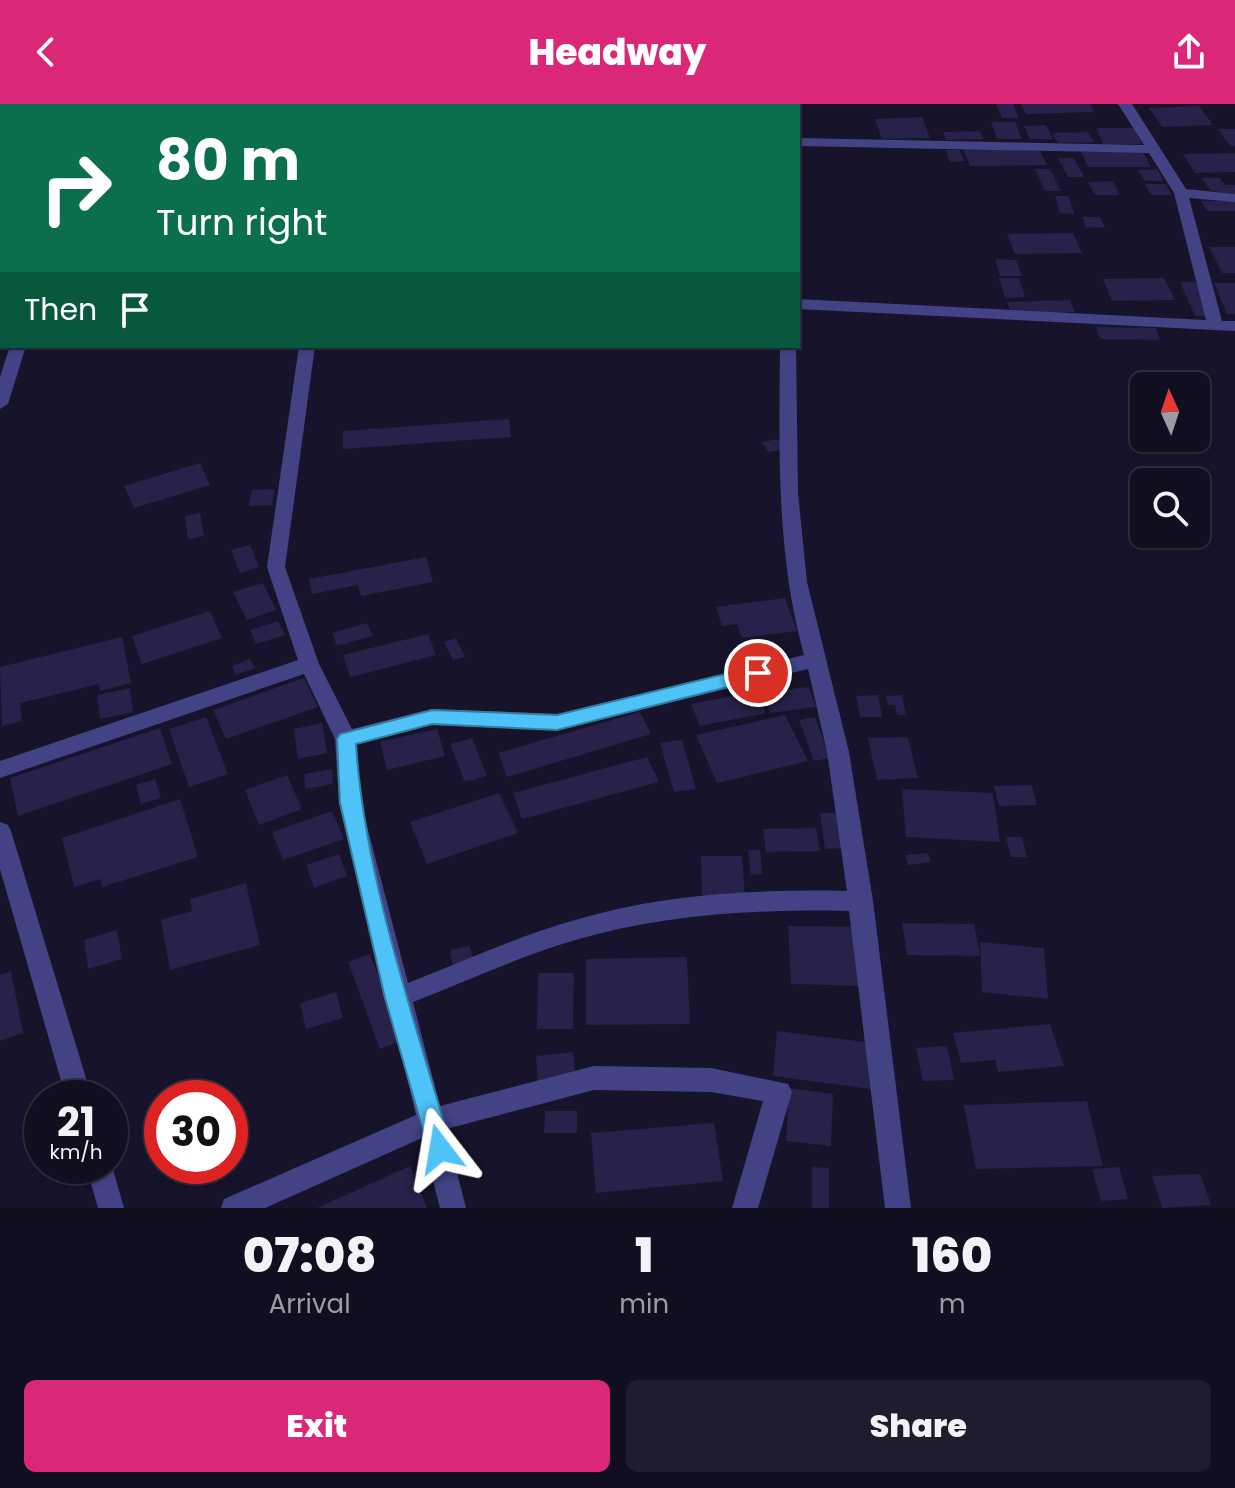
<!DOCTYPE html>
<style>
:root{--surface:#110e20;--page:#1e1c2d;--text:#f1f3f6;--muted:#9c9ca5;--line:#302e3e;--accent:#db2777}
body{margin:0;font-family:Poppins,sans-serif;background:var(--page);color:var(--text);height:100vh;display:flex;flex-direction:column;font-size:30px;white-space:nowrap}
*{box-sizing:border-box;margin:0}
p{font-size:26px;color:var(--muted)}
.icon{flex:none;width:44px;height:44px;fill:none;stroke:currentColor;stroke-width:2;stroke-linecap:round;stroke-linejoin:round}
.map{position:relative;height:1104px;overflow:hidden}
.sheet{display:flex;flex-direction:column;background:var(--surface);flex:1}
.sheet>*{flex:none}
.hud{position:absolute;left:0px;top:0px;width:800px;height:244px;box-shadow:0 2px 6px #0004,0 0 0 2px var(--line);background:#0b6e4f;color:#fff;overflow:hidden}
.needle{width:52px;rotate:357deg}
.buttons{position:absolute;left:1130px;top:268px;display:grid;gap:16px}
.buttons a{display:grid;place-items:center;width:80px;height:80px;border-radius:12px;background:var(--surface);box-shadow:0 2px 6px #0004,0 0 0 2px var(--line);font-size:40px}
.speed{position:absolute;left:24px;top:976px;display:flex;gap:16px;font-size:40px;font-weight:700;text-align:center}
.speed>*{display:grid;place-content:center;width:104px;height:104px;border-radius:50%;background:var(--surface);box-shadow:0 2px 6px #0004,0 0 0 2px var(--line);line-height:1}
.speed small{font-size:20px;font-weight:400}
.speed .limit{border:12px solid #d22;background:#fff;color:#111}
.pin{position:absolute;display:grid;place-items:center;width:68px;height:68px;color:#fff;margin:-34px;border:4px solid #fff;border-radius:50%;box-shadow:0 2px 8px #0007}
.me{position:absolute;width:88px;margin:-44px;rotate:346deg;stroke-linejoin:round;filter:drop-shadow(0 0 6px #0008)}
.turn{display:flex;align-items:center;gap:28px;height:168px;padding:0 24px;font-size:36px}
.turn .icon{width:104px;height:104px;stroke-width:2.5}
.turn b{display:block;font-size:56px;line-height:68px}
.then{display:flex;align-items:center;height:76px;padding:0 24px;background:#0003;gap:16px;font-size:30px}
.eta{display:flex;justify-content:space-evenly;align-items:center;height:136px;text-align:center}
.eta b{font-size:48px;font-weight:800;line-height:56px}
.cta{display:flex;gap:16px;margin-top:auto;padding:16px 24px}
.cta a{flex:1;height:92px;border-radius:12px;background:var(--accent);color:#fff;font-size:32px;font-weight:800;line-height:92px;text-align:center}
.cta a+a{background:var(--page);color:var(--text)}
header{display:flex;justify-content:space-between;align-items:center;height:104px;padding:0 24px;background:var(--accent);color:#fff;font-size:36px;font-weight:800}
.map>svg:first-child{display:block}
.building{fill:#282149}
.lines{fill:none;stroke-linecap:round;stroke-linejoin:round}
.minor{fill:#434285;fill-rule:evenodd}
.route{fill:#4fc3f7;stroke:#337fa1;stroke-width:2}
</style>
<header><svg class="icon" aria-label="back" viewBox="0 0 24 24"><path d="M15 5l-7 7 7 7"/></svg>Headway<svg class="icon" aria-label="share" viewBox="0 0 24 24"><path d="M12 15V3M7 8l5-5 5 5M5 13v7h14v-7"/></svg></header>
<div class="map">
<svg width="1235" height="1104" viewBox="0 0 1235 1104">
<rect width="100%" height="100%" fill="#17132a"/>
<g class="building">
<path d="M996 0H1013L1019 14H1002Z"/>
<path d="M1021 0H1090L1094 8 1026 10Z"/>
<path d="M1199 2 1213 21 1162 23 1149 4Z"/>
<path d="M922 13 930 34 882 35 875 15Z"/>
<path d="M991 18H1015L1022 35H997Z"/>
<path d="M1046 21 1053 35H1030L1024 22Z"/>
<path d="M1096 24H1134L1142 40H1103Z"/>
<path d="M1218 25H1235V42L1231 43Z"/>
<path d="M980 27 984 35 946 36 943 28Z"/>
<path d="M1088 28 1094 38 1058 39 1052 29Z"/>
<path d="M1039 45 1047 61 970 62 963 46Z"/>
<path d="M945 46H959L965 57 950 58Z"/>
<path d="M1081 48H1143L1151 63H1088Z"/>
<path d="M1235 49V68L1195 69 1183 50Z"/>
<path d="M1058 54H1074L1084 73H1068Z"/>
<path d="M1035 65H1050L1061 87H1045Z"/>
<path d="M1157 65 1164 77H1145L1138 66Z"/>
<path d="M1202 74H1220L1225 81H1235V91L1210 86Z"/>
<path d="M1113 77 1120 91H1095L1088 78Z"/>
<path d="M1145 80H1166L1172 91H1151Z"/>
<path d="M1055 92H1069L1074 110 1060 109Z"/>
<path d="M1201 97H1235V107H1207Z"/>
<path d="M1082 113H1100L1105 123 1086 124Z"/>
<path d="M1073 129 1082 149 1015 150 1007 130Z"/>
<path d="M1209 143H1235V169H1222Z"/>
<path d="M995 155 1016 156 1022 172H1000Z"/>
<path d="M999 174H1019L1025 193 1005 194Z"/>
<path d="M1164 174 1175 196 1112 197 1103 175Z"/>
<path d="M1180 178H1196L1210 212H1195Z"/>
<path d="M1214 179H1235V210H1227Z"/>
<path d="M1070 196 1075 208 1012 210 1007 198Z"/>
<path d="M1096 223 1156 224 1160 236 1100 235Z"/>
<path d="M509 315 511 333 343 345V327Z"/>
<path d="M778 335 784 345 768 348 762 338Z"/>
<path d="M200 359 210 381 134 404 124 382Z"/>
<path d="M275 385 272 401 249 402 252 386Z"/>
<path d="M200 409 204 432 188 435 185 412Z"/>
<path d="M250 441 259 463 240 469 231 446Z"/>
<path d="M426 453 433 478 361 492 358 481 312 490 309 475Z"/>
<path d="M263 479 276 506 247 516 233 488Z"/>
<path d="M785 494 797 527 742 534 737 520 722 522 716 503Z"/>
<path d="M210 507 222 534 142 560 132 532Z"/>
<path d="M278 517 285 531 256 540 250 526Z"/>
<path d="M367 519 373 532 337 542 332 529Z"/>
<path d="M428 530 436 551 350 573 343 551Z"/>
<path d="M122 533 131 579 100 587 99 580 20 599 22 617 2 622 0 563Z"/>
<path d="M456 534 465 553 453 556 444 538Z"/>
<path d="M250 555 255 564 236 571 232 562Z"/>
<path d="M304 574 318 603 226 635 213 606Z"/>
<path d="M809 583 816 603 770 609 764 588Z"/>
<path d="M130 584 133 608 100 615 97 591Z"/>
<path d="M756 587 766 609 700 622 691 600Z"/>
<path d="M878 591 882 613H860L856 592Z"/>
<path d="M902 591 906 611H897L895 601H888L886 592Z"/>
<path d="M640 608 651 630 507 673 498 649Z"/>
<path d="M785 611 808 657 717 679 696 631Z"/>
<path d="M206 613 228 670 189 683 169 625Z"/>
<path d="M815 613 830 654 814 657 799 616Z"/>
<path d="M322 619 327 649 298 655 294 625Z"/>
<path d="M160 624 172 660 18 712 10 674Z"/>
<path d="M437 625 445 652 387 666 380 638Z"/>
<path d="M908 633 918 674 877 676 868 634Z"/>
<path d="M472 634 487 672 465 678 450 640Z"/>
<path d="M682 636 696 685 674 688 660 639Z"/>
<path d="M647 653 659 678 522 715 513 689Z"/>
<path d="M332 665 333 680 305 685 304 670Z"/>
<path d="M287 671 302 705 259 721 245 686Z"/>
<path d="M155 675 161 694 141 700 136 681Z"/>
<path d="M1032 681 1037 701 999 702 994 682Z"/>
<path d="M902 685 993 689 1000 738 906 733Z"/>
<path d="M499 689 518 729 427 760 410 718Z"/>
<path d="M180 695 198 753 102 783 100 775 74 783 62 734Z"/>
<path d="M332 707 344 735 283 756 272 728Z"/>
<path d="M820 709H841L847 744 825 745Z"/>
<path d="M816 724 820 747 766 748 763 725Z"/>
<path d="M1006 733H1022L1027 753H1011Z"/>
<path d="M748 746H760L762 770 751 771Z"/>
<path d="M928 749 931 758 908 761 905 751Z"/>
<path d="M339 750 347 772 314 784 306 761Z"/>
<path d="M701 752H742L745 793H702Z"/>
<path d="M246 779 260 841 170 866 161 816 192 807 190 795Z"/>
<path d="M902 819 974 820 980 852 907 851Z"/>
<path d="M788 822 860 823 866 882 791 880Z"/>
<path d="M117 826 122 855 88 865 84 836Z"/>
<path d="M980 838 1044 844 1048 895 982 888Z"/>
<path d="M470 842 474 861 453 865 450 846Z"/>
<path d="M370 850 403 936 380 945 348 858Z"/>
<path d="M687 853 690 920 586 921V855Z"/>
<path d="M11 867 23 929 0 937V871Z"/>
<path d="M538 869H574L573 925H537Z"/>
<path d="M336 888 343 914 306 925 300 899Z"/>
<path d="M1050 920 1064 962 998 968 995 956 961 959 953 929Z"/>
<path d="M777 927 873 939 871 985 773 972Z"/>
<path d="M947 942 954 976 923 977 916 944Z"/>
<path d="M573 948 576 974 538 978 536 952Z"/>
<path d="M789 984 833 990 831 1042 786 1037Z"/>
<path d="M1087 997 1103 1062 976 1065 964 1001Z"/>
<path d="M545 1007H577V1029H544Z"/>
<path d="M714 1019 723 1077 596 1089 591 1029Z"/>
<path d="M410 1062 427 1104H317Z"/>
<path d="M812 1063 829 1064V1104H812Z"/>
<path d="M1119 1063 1128 1095 1101 1097 1092 1065Z"/>
<path d="M1200 1070 1211 1101 1162 1104 1152 1072Z"/>
</g>
<g class="lines">
<g class="minor">
<rect x="354" y="0" width="14" height="2"/>
<rect x="762" y="0" width="14" height="2"/>
<path d="M1118 0H1132L1186 85 1235 90V98L1189 94 1222 217H1235V227L798 205V195L1206 216 1174 89 1149 49 798 42V34L1144 41Z"/>
<rect x="0" y="136" width="2" height="9"/>
<path d="M10 242H26L8 300 0 305V273Z"/>
<path d="M299 242H315L285 463 319 560 352 625 432 605 557 610 804 551C776 450 779 346 780 242H796L798 389 807 478 849 648 873 797 911 1104H885L849 807C756 805 663 810 572 837 518 853 465 878 413 898L440 1002 594 962 711 964 788 980 792 988 758 1104H732L763 997 711 988 594 986 446 1025 466 1104H440L422 1034 265 1104H221L224 1095 416 1011 390 902 384 894 386 889 339 699 335 635 304 570 0 674V657L298 556 267 463ZM808 565 827 648 847 787C753 785 659 790 568 818 514 834 461 858 408 879L361 699 357 640 432 621 557 626Z"/>
<path d="M0 718 8 721 11 727 92 994H66L0 765Z"/>
<path d="M110 1057 112 1062 124 1104H98L86 1062H110Z"/>
</g>
</g>
<path class="route" d="M758 562 764 564V574L557 626 432 620 356 640C364 771 415 918 452 1045L448 1054 440 1057 431 1054 385 894 340 699 337 635 340 630 432 606 557 611Z"/>
</svg>
<div class="buttons">
<a><svg class="needle" viewBox="-14 -14 28 28"><path d="M0-13l5 13h-10z" fill="#e53935"/><path d="M0 13l5-13h-10z" fill="#9c9ca5"/></svg></a>
<a><svg class="icon" aria-label="search" viewBox="0 0 24 24"><circle cx="10" cy="10" r="6"/><path d="M15 15l6 6"/></svg></a>
</div>
<div class="speed"><div>21<small>km/h</small></div><div class="limit">30</div></div>
<div class="pin" style="left:758px;top:569px;background:#d93025"><svg class="icon" aria-label="arrive" viewBox="0 0 24 24"><path d="M6 21V4h12l-3 4 3 4H6"/></svg></div>
<svg class="me" style="left:440px;top:1045px" viewBox="-20 -20 40 40"><path d="M0-17L14 15 0 8-14 15z" fill="#4fc3f7" stroke="#fff" stroke-width="4"/></svg>
<div class="hud">
<div class="turn"><svg class="icon" aria-label="right" viewBox="0 0 24 24"><path d="M7 20v-9h11M14 6l5 5-5 5"/></svg><div><b>80 m</b>Turn right</div></div>
<div class="then">Then<svg class="icon" aria-label="arrive" viewBox="0 0 24 24"><path d="M6 21V4h12l-3 4 3 4H6"/></svg></div>
</div>
</div>
<section class="sheet">
<div class="eta">
<div><b>07:08</b><p>Arrival</p></div>
<div><b>1</b><p>min</p></div>
<div><b>160</b><p>m</p></div>
</div>
<div class="cta"><a>Exit</a><a>Share</a></div>
</section>
